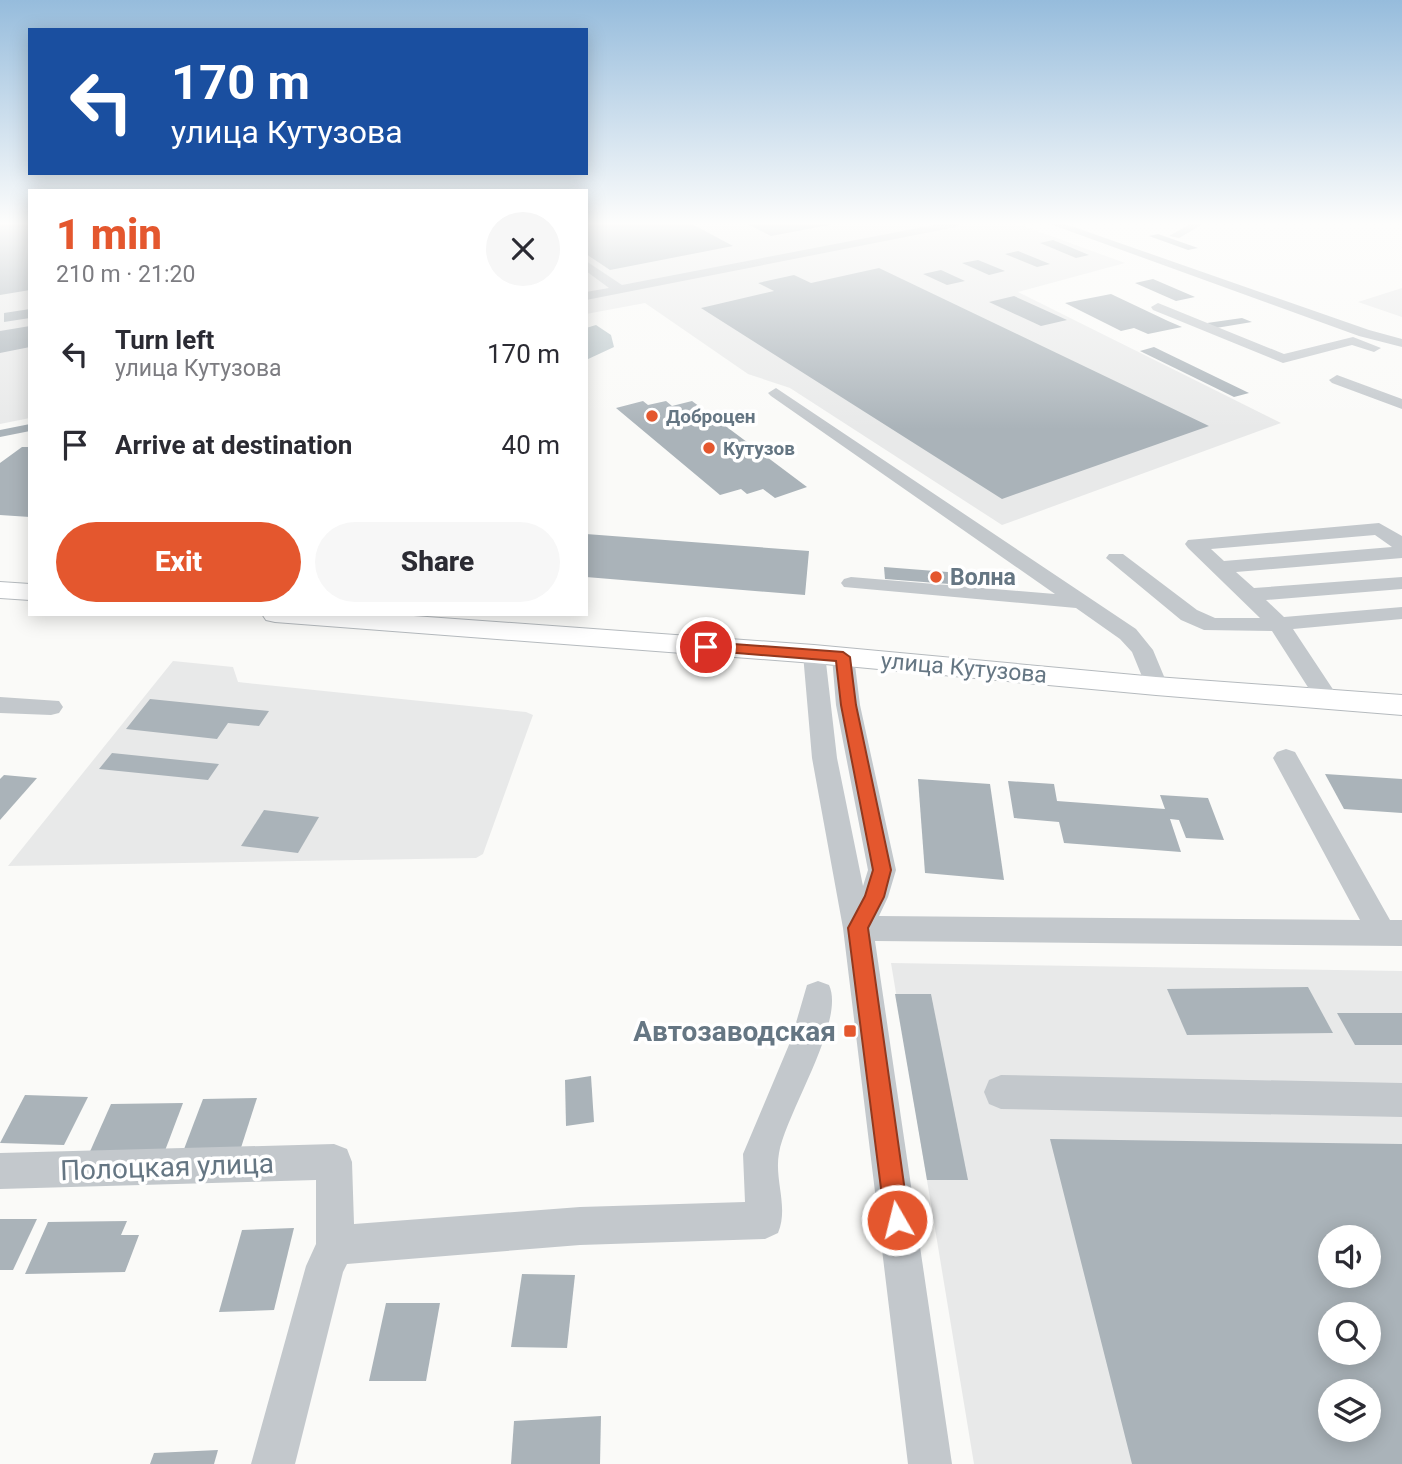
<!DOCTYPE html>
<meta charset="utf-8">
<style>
:root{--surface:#fff;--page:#f7f7f7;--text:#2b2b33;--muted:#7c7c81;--accent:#e4572e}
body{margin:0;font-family:Roboto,sans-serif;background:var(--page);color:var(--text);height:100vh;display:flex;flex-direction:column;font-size:26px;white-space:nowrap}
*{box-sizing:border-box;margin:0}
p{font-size:23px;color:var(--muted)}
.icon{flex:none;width:38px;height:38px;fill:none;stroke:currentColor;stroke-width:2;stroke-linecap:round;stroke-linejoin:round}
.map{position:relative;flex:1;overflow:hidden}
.details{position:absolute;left:28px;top:189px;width:560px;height:427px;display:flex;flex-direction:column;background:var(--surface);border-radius:0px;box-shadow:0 4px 18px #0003}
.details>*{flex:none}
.banner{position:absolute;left:28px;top:28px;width:560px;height:147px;border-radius:0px;box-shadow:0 4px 18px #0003;background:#1a4fa0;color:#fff;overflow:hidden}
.buttons{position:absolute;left:1318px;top:1225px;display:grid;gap:14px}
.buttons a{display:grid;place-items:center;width:63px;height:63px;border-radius:50%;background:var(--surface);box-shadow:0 4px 18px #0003;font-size:35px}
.pin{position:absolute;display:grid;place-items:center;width:60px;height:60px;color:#fff;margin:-30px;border:4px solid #fff;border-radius:50%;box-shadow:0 2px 7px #0007}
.me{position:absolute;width:77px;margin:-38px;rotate:352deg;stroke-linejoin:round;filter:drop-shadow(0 0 5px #0008)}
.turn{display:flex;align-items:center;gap:24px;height:147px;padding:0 28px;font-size:32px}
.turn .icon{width:91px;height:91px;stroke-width:2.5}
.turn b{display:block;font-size:49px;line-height:60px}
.round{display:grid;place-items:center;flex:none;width:74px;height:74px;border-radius:37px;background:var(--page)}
.head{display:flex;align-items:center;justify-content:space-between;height:119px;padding:0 28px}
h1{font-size:42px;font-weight:800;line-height:52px;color:var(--accent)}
.button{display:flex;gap:14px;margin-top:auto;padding:14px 28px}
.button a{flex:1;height:80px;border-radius:42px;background:var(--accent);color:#fff;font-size:28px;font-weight:800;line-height:80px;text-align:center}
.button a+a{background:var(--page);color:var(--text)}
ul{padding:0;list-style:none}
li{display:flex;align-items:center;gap:21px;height:91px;padding:0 28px}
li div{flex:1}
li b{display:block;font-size:26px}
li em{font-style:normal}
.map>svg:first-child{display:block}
.built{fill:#e8e9e9;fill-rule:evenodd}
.water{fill:#bbc7cb}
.building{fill:#aab3b9;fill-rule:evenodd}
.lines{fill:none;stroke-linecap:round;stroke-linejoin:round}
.major-casing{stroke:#b5babe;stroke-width:2}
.minor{fill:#c3c8cc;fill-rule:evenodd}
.major{fill:#fff;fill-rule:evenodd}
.route{fill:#e4572e;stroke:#94391e;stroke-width:2}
.poi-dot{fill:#e4572e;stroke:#fff;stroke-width:2.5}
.labels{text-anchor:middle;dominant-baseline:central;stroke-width:7;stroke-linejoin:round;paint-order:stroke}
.far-poi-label{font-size:19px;font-weight:bold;fill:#657683;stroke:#fff;text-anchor:start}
.poi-label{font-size:23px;font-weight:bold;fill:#657683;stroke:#fff;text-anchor:start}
.street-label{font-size:23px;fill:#657683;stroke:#fff}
.near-poi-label{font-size:28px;font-weight:bold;fill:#657683;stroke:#fff;text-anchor:end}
.near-street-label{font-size:28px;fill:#657683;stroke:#fff}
</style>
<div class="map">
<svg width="1402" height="1464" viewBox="0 0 1402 1464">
<rect width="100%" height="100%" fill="#fafaf8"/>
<g class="built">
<path d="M0 224H30V418L0 424Z"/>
<path d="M586 224H1018L1125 263 1018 292 1281 423 1002 525 790 388 748 374 645 303 586 314Z"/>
<path d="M1402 288V317L1358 302Z"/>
<path d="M173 661 233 667 238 682 526 712 533 715 483 854 476 858 8 866Z"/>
<path d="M891 963 1402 971V1464H974ZM1330 1237H1368V1276H1330ZM1330 1314H1368V1353H1330ZM1330 1391H1368V1430H1330Z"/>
</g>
<path class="water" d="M596 325 611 335 614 347 586 360V328Z"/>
<g class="building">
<path d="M0 224H30V290L0 295Z"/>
<path d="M586 224H692L733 246 610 270 586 254Z"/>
<path d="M747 224H829V225L771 236Z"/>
<path d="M1158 234 1198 248 1188 250 1149 236Z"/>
<path d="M1053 240 1089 255 1076 258 1040 243Z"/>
<path d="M1018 251 1050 264 1037 267 1005 254Z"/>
<path d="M978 260 1005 271 989 275 962 263Z"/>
<path d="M879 268 1209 426 1002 499 701 308 774 291 758 283 794 275 811 283Z"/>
<path d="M941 270 965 281 947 285 923 274Z"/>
<path d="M1153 279 1195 297 1176 301 1135 283Z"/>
<path d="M1111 294 1168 321 1182 327 1148 334 1134 328 1121 331 1065 303Z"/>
<path d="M1014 296 1067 320 1041 326 989 302Z"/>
<path d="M30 309V318L4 322V313Z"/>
<path d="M1242 318 1252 322 1216 328 1207 323Z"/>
<path d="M30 326V347L0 353V331Z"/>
<path d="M1154 347 1249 393 1234 397 1140 351Z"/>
<path d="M643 401 648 405 666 401 672 406 692 401 807 487 775 498 763 489 747 494 741 489 720 495 616 408Z"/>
<path d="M30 424V431L0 437V430Z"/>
<path d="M22 447H30V517L0 515V463Z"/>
<path d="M586 534 809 551 805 595 586 577Z"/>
<path d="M884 567 986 575 988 587 885 579Z"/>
<path d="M150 699 269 711 259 726 228 723 217 739 126 729Z"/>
<path d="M112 753 219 764 208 780 99 769Z"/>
<path d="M1325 774 1402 779V813L1344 809Z"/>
<path d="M4 775 37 778 0 820V779Z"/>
<path d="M918 779 990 784 1004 880 925 873Z"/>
<path d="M1008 781 1054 784 1057 801 1165 809 1160 795 1208 798 1224 840 1186 838 1179 820 1170 819 1181 852 1064 843 1059 822 1014 818Z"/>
<path d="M264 810 319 817 298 853 241 846Z"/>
<path d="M1308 987 1333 1033 1187 1035 1167 989Z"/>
<path d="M895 994H931L968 1180H927Z"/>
<path d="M1337 1013H1402V1045H1355Z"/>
<path d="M591 1076 594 1122 566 1126 565 1080Z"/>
<path d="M25 1095 88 1097 64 1145 0 1143Z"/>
<path d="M257 1098 238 1157H181L203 1099Z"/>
<path d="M183 1103 163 1156H88L111 1104Z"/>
<path d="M1050 1139 1402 1144V1464H1132ZM1330 1237H1368V1276H1330ZM1330 1314H1368V1353H1330ZM1330 1391H1368V1430H1330Z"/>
<path d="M0 1219H37L13 1270H0Z"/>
<path d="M127 1221 121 1235H139L125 1272 25 1274 48 1222Z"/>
<path d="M294 1228 274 1310 219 1312 242 1230Z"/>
<path d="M522 1274 575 1275 567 1348 511 1347Z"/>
<path d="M386 1303H440L426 1381H369Z"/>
<path d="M601 1416 600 1464H511L514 1421Z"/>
<path d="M218 1450 214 1464H150L154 1453Z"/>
</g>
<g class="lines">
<defs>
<g id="major">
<path d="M0 582 30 584V600L0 598Z"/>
<path d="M262 614H386L814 645 1156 677 1402 695V715L1156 695 814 663 275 622 266 620Z"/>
</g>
</defs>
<use href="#major" class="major-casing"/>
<g class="minor">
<path d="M939 224H961L956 227 586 300V292L609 288 586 271V261L622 285Z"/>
<path d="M1050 224H1065L1369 330 1402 339V347L1359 336Z"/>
<path d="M1190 224H1203L1179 238 1169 236Z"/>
<path d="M1158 303 1284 354 1353 337 1381 348 1374 352 1352 345 1283 363 1153 310 1151 307Z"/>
<path d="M1337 375 1402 399V409L1332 383 1329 380Z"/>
<path d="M776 388 1136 629 1153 650 1168 686 1164 691 1156 694 1148 691 1132 652 1120 639 1076 608 844 587 841 583 844 579 851 577 1055 594 771 396 768 393Z"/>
<path d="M1379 523 1402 536V558L1236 572 1254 588 1402 577V589L1266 600 1284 617 1402 607V619L1293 629 1340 700 1336 706 1328 708 1320 706 1272 631 1204 630 1181 620 1106 558 1109 554H1123L1197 610 1215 618H1260L1188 548 1185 544 1188 540ZM1375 535 1392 547 1224 561 1211 549Z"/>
<path d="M814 647 822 649 825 654 837 758 863 886 868 870 836 705 832 657 835 652 843 650 851 652 854 657 860 705 896 870 888 897 879 916 1360 920 1273 758 1277 752 1286 749 1295 752 1390 920H1402V946L875 941 952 1464H908L843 928 812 758 803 654 806 649Z"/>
<path d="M0 697 59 701 63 707 59 713 51 715 0 713Z"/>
<path d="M818 981 829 985C846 1021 786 1113 779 1153 774 1180 789 1207 778 1233L765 1239 580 1245 347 1264 343 1272 295 1464H251L306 1266 316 1244V1180L0 1189V1153L334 1144 347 1149 352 1162 354 1224 580 1207 745 1202 743 1154 791 1040 807 985Z"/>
<path d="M1001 1075 1402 1083V1117L1001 1109 989 1104 984 1092 989 1080Z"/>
</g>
<use href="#major" class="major"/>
</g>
<linearGradient id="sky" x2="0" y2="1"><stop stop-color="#96bcdc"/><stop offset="0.52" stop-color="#fdfdfc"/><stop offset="1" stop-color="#fdfdfc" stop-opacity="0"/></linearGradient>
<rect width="1402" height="429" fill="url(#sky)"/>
<path class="route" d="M706 642 843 652 850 657 856 705 891 870 884 897 868 928 909 1220 906 1228 897 1232 888 1228 885 1220 848 928 865 896 873 870 841 705 836 661 701 650 699 647Z"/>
<g class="poi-dot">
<circle cx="652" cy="416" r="7"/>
<circle cx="709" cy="448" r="7"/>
<circle cx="936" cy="577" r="7"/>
<rect x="843" y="1024" width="14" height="14" rx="3.5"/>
</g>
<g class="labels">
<g class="far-poi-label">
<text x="666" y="416">Доброцен</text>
<text x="723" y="448">Кутузов</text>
</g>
<g class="poi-label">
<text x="950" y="577">Волна</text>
</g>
<g class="street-label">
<text transform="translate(964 668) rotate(5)">улица Кутузова</text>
</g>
<g class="near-poi-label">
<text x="836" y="1031">Автозаводская</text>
</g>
<g class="near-street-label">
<text transform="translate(167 1167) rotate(-2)">Полоцкая улица</text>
</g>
</g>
</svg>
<div class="buttons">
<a><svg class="icon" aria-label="sound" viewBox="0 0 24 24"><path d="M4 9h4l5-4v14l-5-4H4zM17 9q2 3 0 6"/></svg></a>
<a><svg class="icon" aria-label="search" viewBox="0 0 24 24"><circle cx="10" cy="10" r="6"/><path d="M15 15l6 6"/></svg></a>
<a><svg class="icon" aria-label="layers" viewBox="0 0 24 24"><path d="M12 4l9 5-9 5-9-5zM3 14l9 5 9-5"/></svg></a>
</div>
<div class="pin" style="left:706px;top:647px;background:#d93025"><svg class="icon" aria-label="arrive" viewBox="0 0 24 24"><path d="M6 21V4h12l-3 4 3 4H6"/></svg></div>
<svg class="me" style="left:897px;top:1220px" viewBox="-20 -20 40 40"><circle r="17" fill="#e4572e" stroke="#fff" stroke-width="3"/><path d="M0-11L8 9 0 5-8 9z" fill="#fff"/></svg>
<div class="banner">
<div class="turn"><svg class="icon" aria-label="left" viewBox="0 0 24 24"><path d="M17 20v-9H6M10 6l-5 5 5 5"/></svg><div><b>170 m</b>улица Кутузова</div></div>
</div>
<section class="details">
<div class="head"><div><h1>1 min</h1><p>210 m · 21:20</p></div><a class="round"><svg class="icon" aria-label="close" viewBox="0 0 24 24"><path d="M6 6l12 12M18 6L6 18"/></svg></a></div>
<ul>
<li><svg class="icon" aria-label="left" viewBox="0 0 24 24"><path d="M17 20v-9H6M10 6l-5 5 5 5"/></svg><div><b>Turn left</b><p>улица Кутузова</p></div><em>170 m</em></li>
<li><svg class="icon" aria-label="arrive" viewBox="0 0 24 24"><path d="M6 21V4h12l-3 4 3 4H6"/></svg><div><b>Arrive at destination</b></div><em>40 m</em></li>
</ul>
<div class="button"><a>Exit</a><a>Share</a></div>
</section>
</div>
